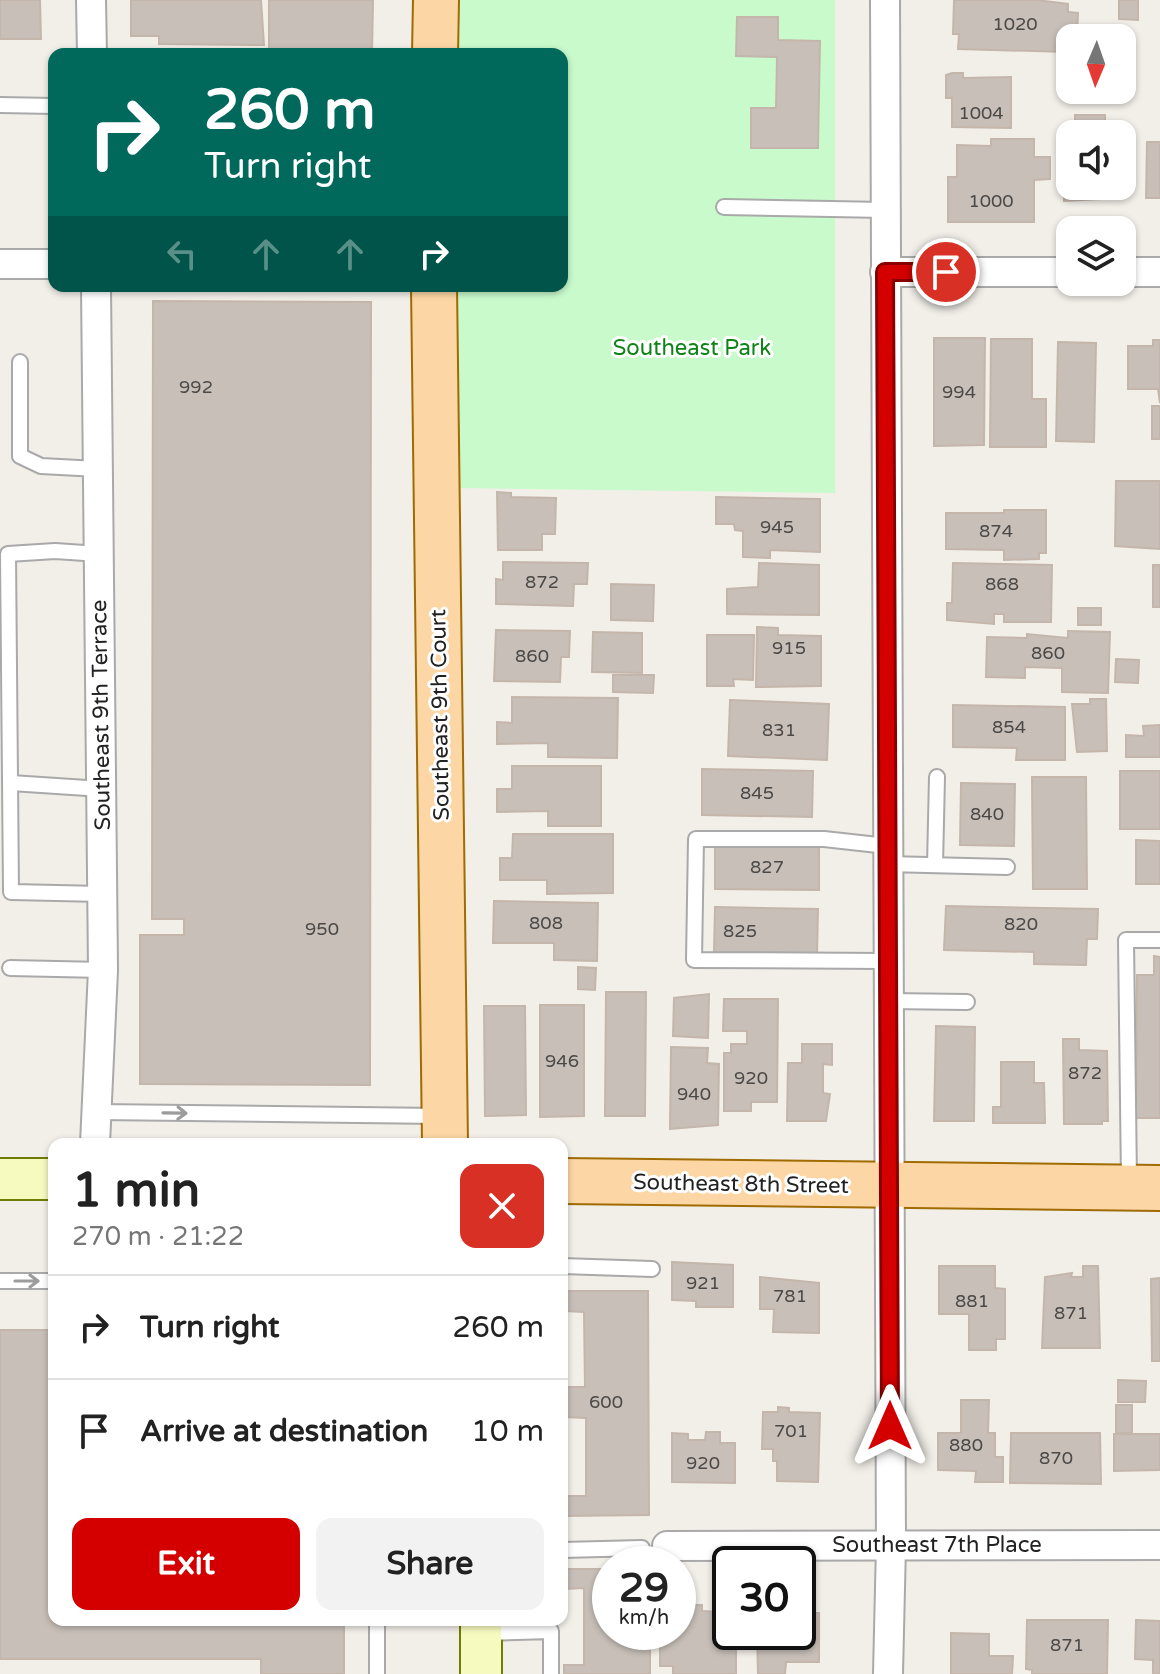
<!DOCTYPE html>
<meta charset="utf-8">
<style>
:root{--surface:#fff;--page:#f2f2f2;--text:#222;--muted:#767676;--line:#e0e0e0;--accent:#d40000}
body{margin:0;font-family:"Varela Round",sans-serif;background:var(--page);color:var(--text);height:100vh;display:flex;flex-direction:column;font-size:30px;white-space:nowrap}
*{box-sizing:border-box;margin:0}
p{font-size:26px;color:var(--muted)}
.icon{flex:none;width:44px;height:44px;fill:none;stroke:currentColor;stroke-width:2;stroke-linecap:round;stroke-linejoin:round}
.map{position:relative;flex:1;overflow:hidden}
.panel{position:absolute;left:48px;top:1138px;width:520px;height:488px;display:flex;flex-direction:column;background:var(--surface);border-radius:16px;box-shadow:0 2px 6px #0004}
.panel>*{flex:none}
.banner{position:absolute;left:48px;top:48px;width:520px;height:244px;border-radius:16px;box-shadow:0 2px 6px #0004;background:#00695c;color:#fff;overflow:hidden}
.needle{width:52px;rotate:182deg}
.tools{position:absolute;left:1056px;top:24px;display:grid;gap:16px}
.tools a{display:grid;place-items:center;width:80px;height:80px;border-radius:16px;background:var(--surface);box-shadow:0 2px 6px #0004;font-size:40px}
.speed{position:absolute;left:592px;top:1546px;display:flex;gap:16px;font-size:40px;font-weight:700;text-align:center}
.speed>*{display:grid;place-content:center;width:104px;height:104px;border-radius:50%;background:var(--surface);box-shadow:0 2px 6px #0004;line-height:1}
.speed small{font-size:20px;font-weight:400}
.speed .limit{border:4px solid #111;border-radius:12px;background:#fff;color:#111}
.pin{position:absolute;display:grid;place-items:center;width:68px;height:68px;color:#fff;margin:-34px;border:4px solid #fff;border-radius:50%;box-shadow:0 2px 8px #0007}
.me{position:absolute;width:88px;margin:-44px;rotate:0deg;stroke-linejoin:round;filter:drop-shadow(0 0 6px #0008)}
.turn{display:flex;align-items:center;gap:28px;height:168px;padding:0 24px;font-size:36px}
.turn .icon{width:104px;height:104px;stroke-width:2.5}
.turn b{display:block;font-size:56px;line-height:68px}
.lanes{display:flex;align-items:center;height:76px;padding:0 24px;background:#0003;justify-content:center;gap:40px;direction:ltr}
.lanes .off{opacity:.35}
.round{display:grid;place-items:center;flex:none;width:84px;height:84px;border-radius:16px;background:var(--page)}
.summary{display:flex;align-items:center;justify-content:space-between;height:136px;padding:0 24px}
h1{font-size:48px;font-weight:700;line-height:60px}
.cta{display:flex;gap:16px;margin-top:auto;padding:16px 24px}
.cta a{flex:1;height:92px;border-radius:16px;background:var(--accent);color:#fff;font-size:32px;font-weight:700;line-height:92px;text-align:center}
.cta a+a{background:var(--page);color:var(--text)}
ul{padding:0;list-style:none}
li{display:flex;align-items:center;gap:24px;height:104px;padding:0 24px;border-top:2px solid var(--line)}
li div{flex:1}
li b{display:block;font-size:30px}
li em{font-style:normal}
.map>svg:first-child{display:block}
.park{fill:#c8facc}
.building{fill:#c7bfb8;stroke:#c4b6ab;stroke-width:2}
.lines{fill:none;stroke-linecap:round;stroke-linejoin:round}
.lane-casing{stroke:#a9a9a9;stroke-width:18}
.street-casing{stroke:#a9a9a9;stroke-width:32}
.secondary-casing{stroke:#707d05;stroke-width:44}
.primary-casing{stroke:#a06b00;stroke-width:48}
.lane{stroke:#fff;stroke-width:14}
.street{stroke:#fff;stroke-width:28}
.secondary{stroke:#f7fabf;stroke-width:40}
.primary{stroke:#fcd6a4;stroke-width:44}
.oneway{stroke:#9c9c9c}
.route-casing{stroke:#8a0000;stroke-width:20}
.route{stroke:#d40000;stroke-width:14}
.labels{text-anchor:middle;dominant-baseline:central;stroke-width:6;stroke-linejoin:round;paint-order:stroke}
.number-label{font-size:18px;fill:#4b4948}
.park-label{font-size:22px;fill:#0c8416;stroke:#fff}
.street-label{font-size:22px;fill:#222;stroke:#fff}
</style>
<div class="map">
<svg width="1160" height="1674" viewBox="0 0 1160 1674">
<rect width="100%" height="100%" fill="#f2efe9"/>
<path class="park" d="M458 0H835V493L457 488V286H562V54H458Z"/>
<g class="building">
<path d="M0 0H40L41 39H0Z"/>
<path d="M131 0H261L264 45 159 44V36H131Z"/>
<path d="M269 0H373L372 54H269Z"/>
<path d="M954 0H1037L1068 4V12L1078 13 1077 38H1070L1066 52 958 49 959 34H953Z"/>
<path d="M1119 0H1138V20L1119 19Z"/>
<path d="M737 17H778V40L820 41 818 148H751V108H776L777 57 736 56Z"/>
<path d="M952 73H963V78L1011 77V128L952 127V98H946V75Z"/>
<path d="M1075 115H1105V133L1121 134H1075Z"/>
<path d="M1065 135H1070V186H1120V198L1064 201Z"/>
<path d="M991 139H1034V157H1050V179L1034 180V222H948V177H957V145L991 146Z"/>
<path d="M1147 142H1160V198H1146Z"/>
<path d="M153 301 371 302 370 1085 140 1084V935H184V919H152Z"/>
<path d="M934 338H985L984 445 934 446Z"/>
<path d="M991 339H1032V399H1046V447H990Z"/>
<path d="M1153 340H1160V403L1158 389H1128V346H1153Z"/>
<path d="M1058 342 1096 343 1094 442 1056 441Z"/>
<rect x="1152" y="406" width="8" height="33"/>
<path d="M1116 481H1160V549L1115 546Z"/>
<path d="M497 492 511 493V497L556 498 555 534H542V550H498Z"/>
<path d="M716 497 820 499V552L770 550V558L743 557V531L735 530 734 524H716Z"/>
<path d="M1004 510H1046V553H1039V559L1004 560V550L946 549V513H1004Z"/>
<path d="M503 562 588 563 587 584H574L573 606 496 604V579L503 580Z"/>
<path d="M759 563 819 565V615L727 614V589L758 587Z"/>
<path d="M953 563 1052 565 1051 622H1004V614H994V624L947 620V603H952Z"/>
<rect x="1153" y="565" width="7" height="42"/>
<path d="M611 584 654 585 653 621 611 620Z"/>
<rect x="1078" y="608" width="23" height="17"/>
<path d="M757 627 778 628V635L821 636V686L756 687Z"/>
<path d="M496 630 570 631 569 657H561L560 682 494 681Z"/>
<path d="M1068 631 1110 632 1108 693 1062 692V668L1025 667V678L986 677 987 637 1027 638V634L1068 638Z"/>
<path d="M593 632 642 633V673L592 672Z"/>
<path d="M707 635H754L753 680 733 679 734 686H707Z"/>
<path d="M1116 659 1139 660 1138 683 1115 682Z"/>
<path d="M613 675H654L653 693 613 692Z"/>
<path d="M512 697 618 698 617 758 548 757V743L497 744V722L512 723Z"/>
<path d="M1090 699H1106L1107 751 1077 752 1072 704H1090Z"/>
<path d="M730 700 829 704 827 760 728 756Z"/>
<path d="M953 705 1065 707V760H1016L1017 748 953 747Z"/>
<path d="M1160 725V757H1126V735L1144 736 1143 726Z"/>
<path d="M512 766H601V826H548V811L497 812V789H512Z"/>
<path d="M702 769 813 771 812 817 702 815Z"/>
<rect x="1120" y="771" width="40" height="58"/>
<path d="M1032 777H1086L1087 889H1033Z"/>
<path d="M961 783 1015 784 1014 846 960 845Z"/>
<path d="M513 834H613V893L547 894V880H500V858H512Z"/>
<path d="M1136 840 1160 841V884H1136Z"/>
<path d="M715 844 819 845V890L715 889Z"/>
<path d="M494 901 598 903 597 961 554 960V943H493Z"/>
<path d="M946 906 1098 909 1097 939H1087L1086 965 1034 964V952L944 950Z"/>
<path d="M715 907 818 909 817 955 714 952Z"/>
<path d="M1154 956 1160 957V1118H1136L1137 975H1154Z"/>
<path d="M578 967 596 968 595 990 578 989Z"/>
<path d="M606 992H646L645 1116H605Z"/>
<path d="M709 994 708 1038 673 1036 674 998Z"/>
<path d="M724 999H778L777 1102H751V1111H724V1053H731V1044H747V1031H723Z"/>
<path d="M540 1005H584V1116L540 1117Z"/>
<path d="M484 1006H525L526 1115 485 1116Z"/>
<path d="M936 1026 975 1027 974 1121H934Z"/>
<path d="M1063 1039H1079V1050L1107 1051 1108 1121H1102V1124H1064Z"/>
<path d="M802 1044H832V1065L823 1064V1093L830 1094 826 1121H787L788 1063H802Z"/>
<path d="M671 1047 708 1048 707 1063 719 1064 718 1125 670 1129Z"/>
<path d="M1001 1062H1034V1083H1044L1045 1123H993V1107H1001Z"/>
<path d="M672 1262 733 1265V1307H696V1301L672 1300Z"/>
<path d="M939 1266H995V1288L1005 1289V1339H996V1350H969V1314H939Z"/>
<path d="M1083 1266H1098L1100 1348H1042L1045 1277 1072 1273 1071 1277H1083Z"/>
<path d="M760 1277 819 1283V1333L773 1332 774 1309H760Z"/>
<path d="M1160 1278V1361H1152L1151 1279Z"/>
<path d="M565 1291H648L649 1515 564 1516V1496H586V1418L564 1417V1387H585L584 1312 566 1311Z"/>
<path d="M0 1330H54V1620H344V1674H261V1659H0Z"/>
<path d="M1118 1380 1146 1381 1145 1402H1118Z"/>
<path d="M961 1400H989L988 1433H995V1457H1003V1482H975L976 1471 938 1470V1433H961Z"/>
<rect x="1116" y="1405" width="16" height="28"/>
<path d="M778 1407 789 1408V1412L820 1413 818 1482 777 1481V1461H773V1449H762L763 1412H778Z"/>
<path d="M706 1432H720V1443H735V1483L672 1482V1433L688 1434V1440H705Z"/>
<path d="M1011 1433H1100L1101 1484 1010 1483Z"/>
<path d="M1114 1434H1160V1470L1114 1471Z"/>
<path d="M565 1569H610V1632H650V1674H564V1665H584V1588L565 1589Z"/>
<path d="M692 1605H702V1611L719 1612V1627H730V1632H736V1674H673V1666H660V1632H678V1611H692Z"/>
<path d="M798 1613H819V1662H786L785 1674H758L757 1632H798Z"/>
<path d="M1027 1620H1108L1107 1674H1032V1670L1026 1669Z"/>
<path d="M1136 1620 1160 1621V1674H1153V1660L1135 1659Z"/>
<path d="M951 1633 989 1634V1656H1013L1012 1674H951Z"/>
</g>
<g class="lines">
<defs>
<g id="lane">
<path d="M0 105 54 106"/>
<path d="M724 207 885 210"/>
<path d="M20 362V456L41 466 98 469"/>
<path d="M99 554 55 551 8 554 11 892 102 894"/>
<path d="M11 783 102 789"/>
<path d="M887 846 824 839H696L694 960 887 961"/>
<path d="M887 864 1007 867"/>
<path d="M935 865 937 777"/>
<path d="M10 968 103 970"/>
<path d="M888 1001 967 1002"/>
<path d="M97 1112 441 1116"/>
<path d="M1129 1181 1126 940H1160"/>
<path d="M562 1266 652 1269"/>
<path d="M0 1281H54"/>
<path d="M562 1550 642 1548"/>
<path d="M485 1633 551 1631V1674"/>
<path d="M377 1674V1620"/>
</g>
<g id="street">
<path d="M91 0 92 54"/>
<path d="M885 0 891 1545 888 1674"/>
<path d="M0 264H54"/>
<path d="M885 272H1070"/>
<path d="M1122 272H1160"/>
<path d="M95 1144 103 970 96 286"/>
<path d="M667 1546 1160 1545"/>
</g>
<g id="secondary">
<path d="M0 1179H54"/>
<path d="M481 1620V1674"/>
</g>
<g id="primary">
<path d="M435 54 436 0"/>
<path d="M434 286 445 1144"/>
<path d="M562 1181 1160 1188"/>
</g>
</defs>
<use href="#lane" class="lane-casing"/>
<use href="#street" class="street-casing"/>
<use href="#secondary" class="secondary-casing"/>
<use href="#primary" class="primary-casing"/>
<use href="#lane" class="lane"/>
<use href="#street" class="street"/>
<use href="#secondary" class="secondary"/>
<use href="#primary" class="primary"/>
</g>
<defs><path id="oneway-shaft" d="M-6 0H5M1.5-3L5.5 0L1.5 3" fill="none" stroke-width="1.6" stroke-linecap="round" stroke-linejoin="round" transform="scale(2)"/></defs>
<g class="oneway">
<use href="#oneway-shaft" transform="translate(175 1113) rotate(1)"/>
<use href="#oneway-shaft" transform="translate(27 1281)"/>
</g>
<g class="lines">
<defs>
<path id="route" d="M890 1426 885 272H946"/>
</defs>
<use href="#route" class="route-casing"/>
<use href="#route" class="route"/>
</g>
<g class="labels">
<g class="number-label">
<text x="1015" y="24">1020</text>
<text x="981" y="113">1004</text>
<text x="991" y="201">1000</text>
<text x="196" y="387">992</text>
<text x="959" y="392">994</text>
<text x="777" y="527">945</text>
<text x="996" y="531">874</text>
<text x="542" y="582">872</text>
<text x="1002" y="584">868</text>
<text x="789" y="648">915</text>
<text x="1048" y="653">860</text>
<text x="532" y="656">860</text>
<text x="1009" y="727">854</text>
<text x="779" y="730">831</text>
<text x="757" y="793">845</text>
<text x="987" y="814">840</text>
<text x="767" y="867">827</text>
<text x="546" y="923">808</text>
<text x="1021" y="924">820</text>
<text x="322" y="929">950</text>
<text x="740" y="931">825</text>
<text x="562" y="1061">946</text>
<text x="1085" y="1073">872</text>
<text x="751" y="1078">920</text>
<text x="694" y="1094">940</text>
<text x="703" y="1283">921</text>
<text x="790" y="1296">781</text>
<text x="972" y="1301">881</text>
<text x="1071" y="1313">871</text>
<text x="606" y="1402">600</text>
<text x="791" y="1431">701</text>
<text x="966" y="1445">880</text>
<text x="1056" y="1458">870</text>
<text x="703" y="1463">920</text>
<text x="1067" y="1645">871</text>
</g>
<g class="park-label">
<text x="692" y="348">Southeast Park</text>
</g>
<g class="street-label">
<text transform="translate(101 715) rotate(-91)">Southeast 9th Terrace</text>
<text transform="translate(440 715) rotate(-91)">Southeast 9th Court</text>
<text transform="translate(741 1184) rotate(1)">Southeast 8th Street</text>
<text x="937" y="1545">Southeast 7th Place</text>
</g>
</g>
</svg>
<div class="tools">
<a><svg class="needle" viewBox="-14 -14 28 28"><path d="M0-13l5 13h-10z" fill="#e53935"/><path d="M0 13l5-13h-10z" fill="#767676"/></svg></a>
<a><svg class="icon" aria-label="sound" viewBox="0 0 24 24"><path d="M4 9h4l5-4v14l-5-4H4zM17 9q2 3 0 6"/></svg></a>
<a><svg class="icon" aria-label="layers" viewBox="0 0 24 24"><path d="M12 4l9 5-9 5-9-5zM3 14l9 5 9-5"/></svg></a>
</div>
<div class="speed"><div>29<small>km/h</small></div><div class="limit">30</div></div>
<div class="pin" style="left:946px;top:272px;background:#d93025"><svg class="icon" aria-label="arrive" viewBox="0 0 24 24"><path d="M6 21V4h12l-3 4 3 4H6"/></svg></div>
<svg class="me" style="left:890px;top:1426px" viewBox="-20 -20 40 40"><path d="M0-17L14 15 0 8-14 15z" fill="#d40000" stroke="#fff" stroke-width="4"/></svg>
<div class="banner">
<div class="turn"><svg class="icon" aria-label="right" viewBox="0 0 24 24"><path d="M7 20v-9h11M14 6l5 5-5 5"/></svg><div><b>260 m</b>Turn right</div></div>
<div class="lanes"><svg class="icon off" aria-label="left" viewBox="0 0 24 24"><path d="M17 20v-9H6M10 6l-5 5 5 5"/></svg><svg class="icon off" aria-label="ahead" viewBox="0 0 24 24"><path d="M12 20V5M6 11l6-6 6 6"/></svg><svg class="icon off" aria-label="ahead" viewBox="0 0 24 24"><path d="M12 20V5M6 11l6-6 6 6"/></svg><svg class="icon" aria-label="right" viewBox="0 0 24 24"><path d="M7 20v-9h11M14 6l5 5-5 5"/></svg></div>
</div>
<section class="panel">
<div class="summary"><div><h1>1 min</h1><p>270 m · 21:22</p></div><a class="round" style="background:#d93025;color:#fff"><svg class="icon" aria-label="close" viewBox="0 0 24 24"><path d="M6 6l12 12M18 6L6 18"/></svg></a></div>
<ul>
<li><svg class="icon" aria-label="right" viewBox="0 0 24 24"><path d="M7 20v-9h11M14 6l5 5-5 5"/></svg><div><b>Turn right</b></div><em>260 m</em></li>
<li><svg class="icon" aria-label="arrive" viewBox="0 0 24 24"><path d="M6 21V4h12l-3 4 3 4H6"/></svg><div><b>Arrive at destination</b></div><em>10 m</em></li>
</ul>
<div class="cta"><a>Exit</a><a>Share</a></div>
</section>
</div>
